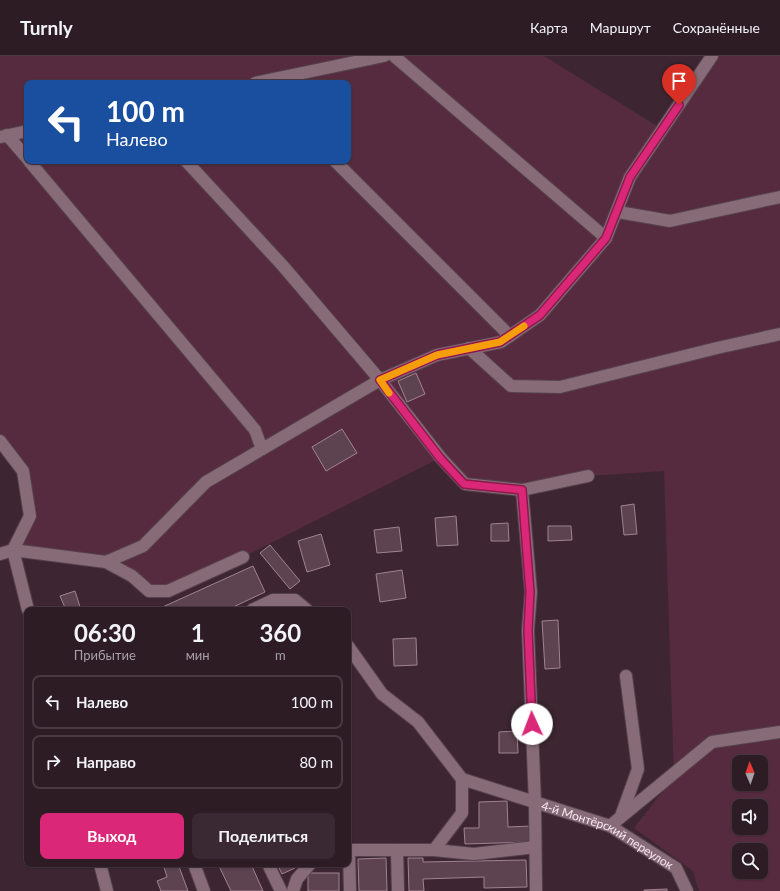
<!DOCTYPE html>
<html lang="ru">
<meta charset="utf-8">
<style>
:root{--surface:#2e1c25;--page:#3a2932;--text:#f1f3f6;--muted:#a7a1a7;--line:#493a42;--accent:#db2777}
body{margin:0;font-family:Lato,sans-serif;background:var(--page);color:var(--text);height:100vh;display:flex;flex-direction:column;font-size:15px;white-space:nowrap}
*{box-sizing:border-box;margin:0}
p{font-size:13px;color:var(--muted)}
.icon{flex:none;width:22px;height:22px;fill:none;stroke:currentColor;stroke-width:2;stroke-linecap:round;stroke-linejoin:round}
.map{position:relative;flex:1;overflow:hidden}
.side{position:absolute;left:24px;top:551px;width:327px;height:260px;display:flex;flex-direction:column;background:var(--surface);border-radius:8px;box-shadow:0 1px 3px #0004,0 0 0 1px var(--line)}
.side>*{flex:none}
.guide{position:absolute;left:24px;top:24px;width:327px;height:84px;border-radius:8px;box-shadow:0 1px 3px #0004,0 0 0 1px var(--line);background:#1a4fa0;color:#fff;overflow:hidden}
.needle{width:26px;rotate:358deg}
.buttons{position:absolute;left:732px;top:699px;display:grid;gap:8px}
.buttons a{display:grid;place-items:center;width:36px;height:36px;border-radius:8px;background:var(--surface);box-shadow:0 1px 3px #0004,0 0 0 1px var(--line);font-size:20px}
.pin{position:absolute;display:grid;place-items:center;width:34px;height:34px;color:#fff;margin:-41px -17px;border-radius:50% 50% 50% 0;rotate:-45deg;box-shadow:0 0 4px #0007}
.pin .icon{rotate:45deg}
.me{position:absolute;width:44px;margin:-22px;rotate:358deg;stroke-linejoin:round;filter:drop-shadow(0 0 3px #0008)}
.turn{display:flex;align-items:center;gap:14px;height:84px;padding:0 16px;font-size:18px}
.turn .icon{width:52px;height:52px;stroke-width:2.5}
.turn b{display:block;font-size:28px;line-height:34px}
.eta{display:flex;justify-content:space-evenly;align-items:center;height:68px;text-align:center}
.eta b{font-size:24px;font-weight:700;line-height:28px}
.action{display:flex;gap:8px;margin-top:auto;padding:8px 16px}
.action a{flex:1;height:46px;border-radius:8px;background:var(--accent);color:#fff;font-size:16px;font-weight:700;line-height:46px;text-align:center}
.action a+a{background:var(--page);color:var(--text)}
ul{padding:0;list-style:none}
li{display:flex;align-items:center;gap:12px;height:54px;margin:0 8px 6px;padding:0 8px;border:2px solid var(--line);border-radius:8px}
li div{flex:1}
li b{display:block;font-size:15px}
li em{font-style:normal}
header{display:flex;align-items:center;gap:24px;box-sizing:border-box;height:56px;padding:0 20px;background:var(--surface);border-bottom:1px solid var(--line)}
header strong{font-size:19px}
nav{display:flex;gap:22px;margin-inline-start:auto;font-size:14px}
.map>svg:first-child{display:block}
.green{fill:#562b40;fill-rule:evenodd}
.building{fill:#5d434f;stroke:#a08390}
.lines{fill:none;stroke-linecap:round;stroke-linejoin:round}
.minor-casing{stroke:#56424c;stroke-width:14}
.minor{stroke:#876c78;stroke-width:12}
.route-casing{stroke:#8e194d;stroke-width:10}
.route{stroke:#db2777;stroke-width:7}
.slow{stroke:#f59e0b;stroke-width:7}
.labels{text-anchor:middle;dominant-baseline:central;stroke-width:4;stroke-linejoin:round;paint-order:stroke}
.street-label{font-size:12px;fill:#f7e7ee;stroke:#321c27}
</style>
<header>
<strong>Turnly</strong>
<nav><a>Карта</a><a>Маршрут</a><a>Сохранённые</a></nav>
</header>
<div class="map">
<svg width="780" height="835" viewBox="0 0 780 835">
<rect width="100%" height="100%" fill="#3d2631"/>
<path class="green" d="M0 0H544L662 73 712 0H780V835H699L693 815 634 772 674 721 664 415 588 420 522 434 465 428 440 402 243 501 168 535H149L106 506 13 494 30 460 23 415 0 385ZM27 27H348V105H27ZM739 706H761V728H739ZM739 750H761V772H739ZM739 794H761V816H739Z"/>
<g class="building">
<path d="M416 317 425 338 407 346 398 325Z"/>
<path d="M342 373 357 397 326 415 312 391Z"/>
<path d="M634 448 637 478 624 479 621 450Z"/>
<path d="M456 460 458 489 437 490 435 462Z"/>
<path d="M508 467 509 485H491V468Z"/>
<path d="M548 470H571L572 484 548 485Z"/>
<path d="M399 471 402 495 377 497 374 474Z"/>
<path d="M321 478 330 509 307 516 298 485Z"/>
<path d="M270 489 300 525 290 533 260 497Z"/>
<path d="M253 510 265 536 227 554H156Z"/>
<path d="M402 514 406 542 380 546 376 518Z"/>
<path d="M75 535 81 554H66L60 540Z"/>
<path d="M286 549 288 554H275Z"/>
<path d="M558 564 560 612 545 613 542 565Z"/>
<path d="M416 582 417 609 394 610 393 583Z"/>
<path d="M517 675 518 697H499V676Z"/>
<path d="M507 745 508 771 531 770V786L465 788 464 772H479V746Z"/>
<path d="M386 802 387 835H359L358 803Z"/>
<path d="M408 802H423V806L526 804 527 831 484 832V821L423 823 424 835H409Z"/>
<path d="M163 808H178L188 835H161L157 825 167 821Z"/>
<path d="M218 808H251L263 835H231Z"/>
<path d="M277 808H293L295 812 282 818Z"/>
<rect x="308" y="817" width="31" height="18"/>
<path d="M667 833V835H644V834Z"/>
</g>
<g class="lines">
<defs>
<g id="minor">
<path d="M394 0 606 182"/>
<path d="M255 27 384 0"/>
<path d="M7 79 27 102"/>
<path d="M1 81 27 75"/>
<path d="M29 105 255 374 262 393"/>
<path d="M186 105 283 210 380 324 441 402 465 428 522 434 588 420"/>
<path d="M335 105 510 280"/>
<path d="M618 156 670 165 780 141"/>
<path d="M469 292 511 330 560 331 717 292 780 278"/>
<path d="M0 385 23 415 30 460 13 494"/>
<path d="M522 434 531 536 528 574 535 747 536 835"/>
<path d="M13 494 28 554"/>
<path d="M0 498 13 494 106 506 132 520 149 535H168L243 501"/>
<path d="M106 506 143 490 206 426 380 324 437 299 501 286 540 259 606 182 630 121 712 0"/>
<path d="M252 554 273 544H295L307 554"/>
<path id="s1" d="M348 590 382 638 418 666 462 723 610 770 676 812 687 835"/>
<path d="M621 760 638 713 626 620"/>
<path d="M610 770 712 686 780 676"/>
<path d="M348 794H434L462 757V723"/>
<path d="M349 794 350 835"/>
<path d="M397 794 398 835"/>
<path d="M434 794 474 798 535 791"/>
<path d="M100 808 107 835"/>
<path d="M194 808 204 835"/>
<path d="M268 808 281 835"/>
<path d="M293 835 297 823 310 808"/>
</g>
</defs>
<use href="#minor" class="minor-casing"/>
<use href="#minor" class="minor"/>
</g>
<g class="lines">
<defs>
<path id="route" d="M532 668 528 574 530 536 522 434 464 428 440 402 380 324 437 299 500 286 540 259 606 182 630 121 679 49"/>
</defs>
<use href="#route" class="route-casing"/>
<use href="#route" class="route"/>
<path class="slow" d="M389 337 380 324 437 299 500 286 524 270"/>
</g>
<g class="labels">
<g class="street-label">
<text stroke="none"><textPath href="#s1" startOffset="333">4-й Монтёрский переулок</textPath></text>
</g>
</g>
</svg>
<div class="buttons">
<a><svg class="needle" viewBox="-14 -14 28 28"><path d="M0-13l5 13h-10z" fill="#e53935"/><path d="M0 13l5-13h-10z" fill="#a7a1a7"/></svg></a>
<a><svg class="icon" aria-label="sound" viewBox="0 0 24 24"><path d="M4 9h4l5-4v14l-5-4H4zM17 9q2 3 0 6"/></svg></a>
<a><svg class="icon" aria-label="search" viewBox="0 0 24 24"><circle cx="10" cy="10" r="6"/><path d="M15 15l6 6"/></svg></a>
</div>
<div class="pin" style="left:679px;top:49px;background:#d93025"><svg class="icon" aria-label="arrive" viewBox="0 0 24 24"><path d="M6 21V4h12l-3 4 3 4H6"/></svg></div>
<svg class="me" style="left:532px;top:668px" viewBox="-20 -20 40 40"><circle r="19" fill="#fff"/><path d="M0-13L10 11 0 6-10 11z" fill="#db2777"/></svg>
<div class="guide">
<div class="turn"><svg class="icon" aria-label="left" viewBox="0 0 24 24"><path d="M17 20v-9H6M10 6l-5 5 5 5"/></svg><div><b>100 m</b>Налево</div></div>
</div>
<section class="side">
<div class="eta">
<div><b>06:30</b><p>Прибытие</p></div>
<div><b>1</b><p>мин</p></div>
<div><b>360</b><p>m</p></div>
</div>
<ul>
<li><svg class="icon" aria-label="left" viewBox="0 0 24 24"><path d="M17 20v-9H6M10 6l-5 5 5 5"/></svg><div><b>Налево</b></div><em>100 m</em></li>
<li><svg class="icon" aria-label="right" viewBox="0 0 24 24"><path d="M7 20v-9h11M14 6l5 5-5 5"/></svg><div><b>Направо</b></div><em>80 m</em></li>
</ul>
<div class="action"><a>Выход</a><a>Поделиться</a></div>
</section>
</div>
